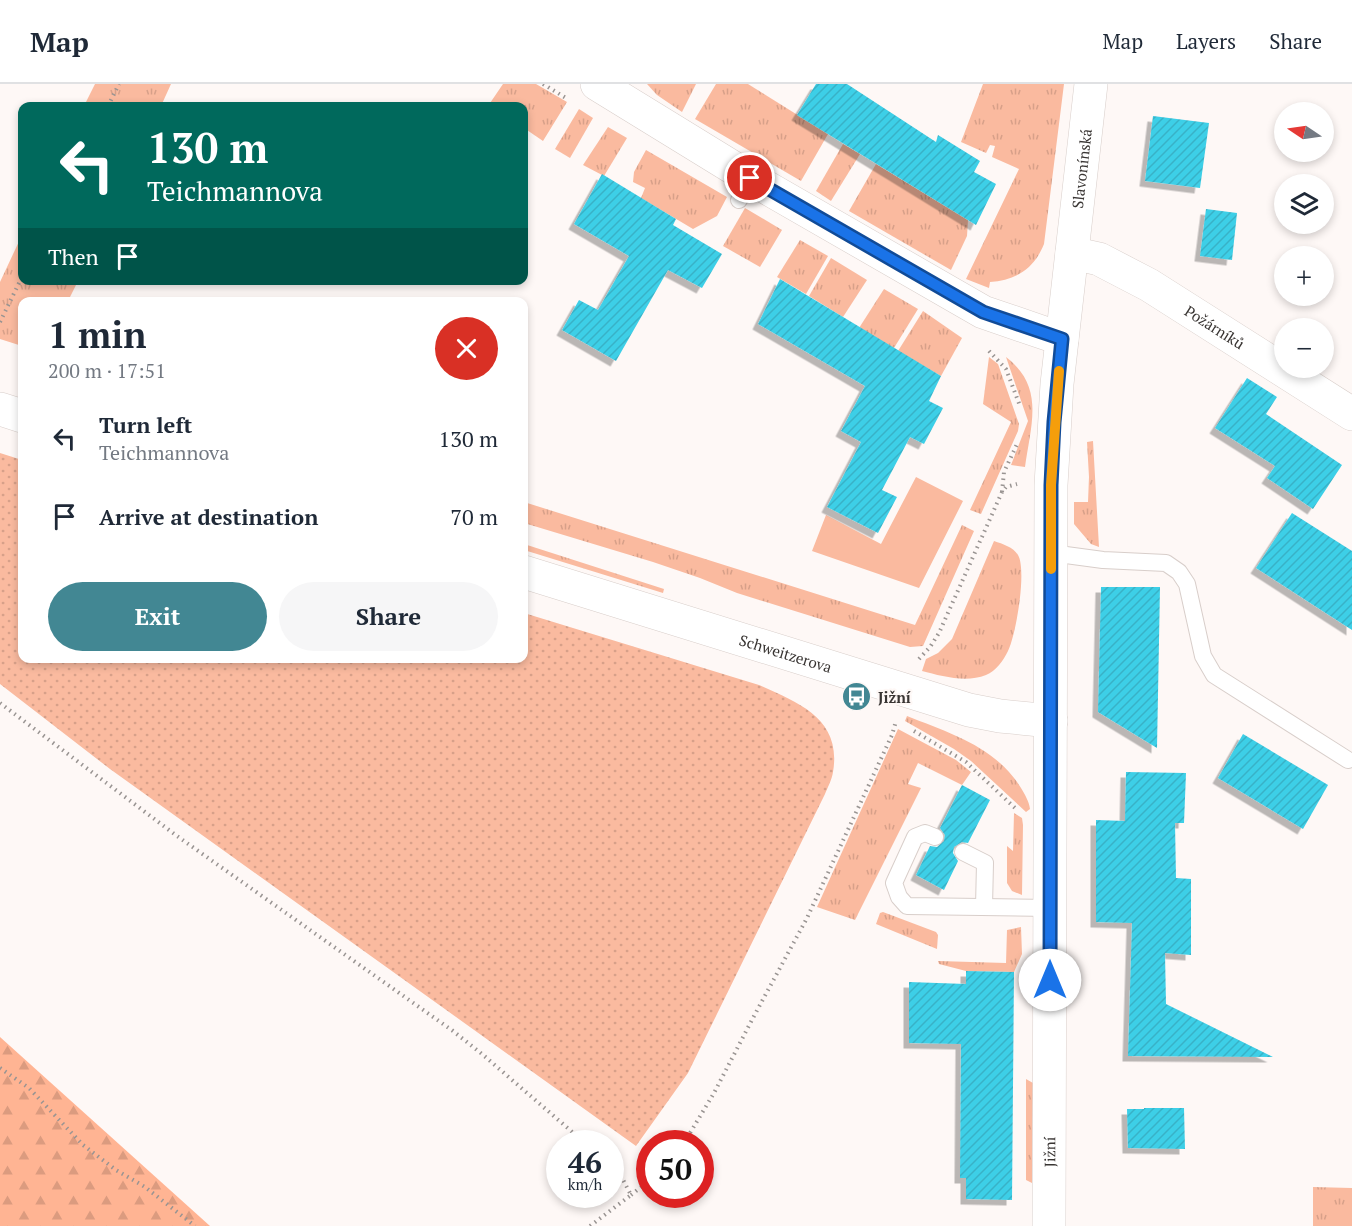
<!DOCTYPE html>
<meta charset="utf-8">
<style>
:root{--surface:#fff;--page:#f6f6f7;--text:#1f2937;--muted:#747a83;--line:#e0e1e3;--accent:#428793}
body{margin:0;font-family:"PT Serif",serif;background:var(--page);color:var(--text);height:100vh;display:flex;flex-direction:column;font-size:22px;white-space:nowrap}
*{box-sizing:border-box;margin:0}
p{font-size:20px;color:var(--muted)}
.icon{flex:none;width:33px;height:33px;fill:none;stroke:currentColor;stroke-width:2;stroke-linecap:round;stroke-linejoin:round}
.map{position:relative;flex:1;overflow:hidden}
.sheet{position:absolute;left:18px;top:213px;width:510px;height:366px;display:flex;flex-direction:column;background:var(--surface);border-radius:12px;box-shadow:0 3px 9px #0003}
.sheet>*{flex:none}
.guide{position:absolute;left:18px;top:18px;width:510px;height:183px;border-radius:12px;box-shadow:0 3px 9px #0003;background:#00695c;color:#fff;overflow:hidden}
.needle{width:39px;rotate:283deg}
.controls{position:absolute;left:1274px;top:18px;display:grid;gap:12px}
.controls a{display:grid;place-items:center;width:60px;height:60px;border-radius:50%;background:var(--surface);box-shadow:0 3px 9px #0003;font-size:30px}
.speed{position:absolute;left:546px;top:1046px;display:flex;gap:12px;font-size:30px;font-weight:700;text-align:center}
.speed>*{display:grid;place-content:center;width:78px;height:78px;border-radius:50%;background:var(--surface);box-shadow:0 3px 9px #0003;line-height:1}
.speed small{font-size:15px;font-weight:400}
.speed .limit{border:9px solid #d22;background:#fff;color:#111}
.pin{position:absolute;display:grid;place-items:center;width:51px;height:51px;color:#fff;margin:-26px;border:3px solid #fff;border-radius:50%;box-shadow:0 2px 6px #0007}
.me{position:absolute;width:66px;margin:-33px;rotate:0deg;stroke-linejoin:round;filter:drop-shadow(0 0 4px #0008)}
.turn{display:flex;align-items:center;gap:21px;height:126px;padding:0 30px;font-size:27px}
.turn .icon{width:78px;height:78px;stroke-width:2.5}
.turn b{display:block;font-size:42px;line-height:51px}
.then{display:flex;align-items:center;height:57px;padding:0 30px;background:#0003;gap:12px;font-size:22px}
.round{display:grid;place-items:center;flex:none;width:63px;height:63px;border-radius:32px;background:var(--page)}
.headline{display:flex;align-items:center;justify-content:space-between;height:102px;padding:0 30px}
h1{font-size:36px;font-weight:700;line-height:45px}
.button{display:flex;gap:12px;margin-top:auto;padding:12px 30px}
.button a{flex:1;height:69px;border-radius:36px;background:var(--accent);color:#fff;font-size:24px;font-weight:700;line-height:69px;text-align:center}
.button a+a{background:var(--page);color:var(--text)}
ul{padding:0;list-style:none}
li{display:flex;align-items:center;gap:18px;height:78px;padding:0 30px}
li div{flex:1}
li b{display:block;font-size:22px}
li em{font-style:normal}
header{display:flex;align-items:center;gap:36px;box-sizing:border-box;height:84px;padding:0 30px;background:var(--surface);border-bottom:2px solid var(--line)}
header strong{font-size:28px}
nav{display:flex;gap:33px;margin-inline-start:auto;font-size:21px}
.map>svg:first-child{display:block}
.grass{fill:url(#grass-tufts)}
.forest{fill:url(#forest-firs)}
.park{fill:#faba9f}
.garden{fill:url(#garden-dots)}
.building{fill:url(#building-hatch);filter:url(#shadow)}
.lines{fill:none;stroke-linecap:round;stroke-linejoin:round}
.lane-casing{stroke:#d8ceca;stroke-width:18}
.street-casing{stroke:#d8ceca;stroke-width:34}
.secondary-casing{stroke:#d8ceca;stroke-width:34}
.path{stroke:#999492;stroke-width:4;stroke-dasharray:1.5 4.5;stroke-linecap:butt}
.lane{stroke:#fff;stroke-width:16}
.street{stroke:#fff;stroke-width:33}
.secondary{stroke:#fff;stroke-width:33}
.route-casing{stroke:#114b97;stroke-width:15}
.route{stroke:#1a73e8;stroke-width:10}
.slow{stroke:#f59e0b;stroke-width:10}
.labels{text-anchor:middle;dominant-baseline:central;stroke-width:4.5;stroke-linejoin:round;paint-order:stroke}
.street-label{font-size:15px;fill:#393533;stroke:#fef8f6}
.poi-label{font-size:15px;font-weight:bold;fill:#393533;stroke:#fef8f6;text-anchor:start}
</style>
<header>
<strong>Map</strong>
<nav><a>Map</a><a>Layers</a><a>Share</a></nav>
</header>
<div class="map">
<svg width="1352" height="1142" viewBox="0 0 1352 1142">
<defs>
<pattern id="grass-tufts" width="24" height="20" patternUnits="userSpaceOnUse" patternTransform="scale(1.5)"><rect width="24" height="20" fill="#faba9f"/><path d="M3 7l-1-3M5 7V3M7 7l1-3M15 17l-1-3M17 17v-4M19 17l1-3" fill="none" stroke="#d7a089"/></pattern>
<pattern id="forest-firs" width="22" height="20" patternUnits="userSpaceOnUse" patternTransform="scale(1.5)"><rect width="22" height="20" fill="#ffb493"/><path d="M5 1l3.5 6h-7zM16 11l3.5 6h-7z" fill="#db9b7f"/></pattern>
<pattern id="garden-dots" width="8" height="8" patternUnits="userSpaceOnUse" patternTransform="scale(1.5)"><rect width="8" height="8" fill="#faba9f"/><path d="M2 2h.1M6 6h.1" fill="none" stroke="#d7a089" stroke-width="1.8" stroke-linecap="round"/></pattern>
<pattern id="building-hatch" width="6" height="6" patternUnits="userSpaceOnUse" patternTransform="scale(1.5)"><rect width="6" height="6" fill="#3ecfe7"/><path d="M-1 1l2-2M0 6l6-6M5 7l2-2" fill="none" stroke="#37b2c7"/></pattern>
<filter id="shadow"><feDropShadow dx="-5.5" dy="5.5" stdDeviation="0" flood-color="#0004"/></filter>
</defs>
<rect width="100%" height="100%" fill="#fef8f6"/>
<g class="grass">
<path d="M95 0H171L161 22H84Z"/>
<path d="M503 0H536L567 18 543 57 524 44V22H488Z"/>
<path d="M647 0H696L682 28 657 11Z"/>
<path d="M716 0H748L828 50 801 97 695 35Z"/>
<path d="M983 0H1064L1044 160C1034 185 1016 196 990 198L989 204 966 195 1019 85 992 73 995 62 990 61 986 69 961 58Z"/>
<path d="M579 25 593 34 570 74 555 65Z"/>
<path d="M608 43 627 54 604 92 583 81Z"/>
<path d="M843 60 860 70 831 117 816 107Z"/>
<path d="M646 66 727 113 717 132 693 145 641 114 645 104 633 98 634 88Z"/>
<path d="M876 80 968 136 967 152 951 186 849 127Z"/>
<path d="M745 124 782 146 760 183 723 162Z"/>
<path d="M22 151V196L78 197 68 217 22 218V262L0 255V198Z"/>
<path d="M800 156 828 172 806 210 777 193Z"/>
<path d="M831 174 867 196 843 233 809 212Z"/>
<path d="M884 205 918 225 894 264 859 244Z"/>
<path d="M923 227 962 254 941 292 898 267Z"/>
<path d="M989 273 998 280 1019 340 1018 347 981 430 970 426 1011 338 983 320Z"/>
<path d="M1006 273C1045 303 1031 340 1025 383L1011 381 1028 337Z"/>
<path d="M1093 357 1099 463 1091 460 1074 440V418H1088L1089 393 1087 358Z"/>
<path d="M524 418 915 541 962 441 974 447 923 562 910 563 737 509 700 494 653 478 524 439Z"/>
<path d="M994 457C1003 460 1013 463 1018 471 1027 486 1016 551 1008 567 1003 577 996 587 986 591 966 599 941 592 922 587L926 575 938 569 952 555Z"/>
<path d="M524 460 664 505 663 509 524 466Z"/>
<path d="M907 632C950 649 996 663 1021 704 1025 711 1029 717 1030 725L1026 728 971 677 954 665 905 637Z"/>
<path d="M898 645 956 676 971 688 962 701 918 679 908 700 921 704 855 836 817 823Z"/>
<path d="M1014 729 1022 734 1023 741 1022 811 1012 807 1007 799V762L1013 767Z"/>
<path d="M883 828 936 848 938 851 937 865 876 840 880 829Z"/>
<path d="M1021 843 1022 870 1014 888 966 887 939 880 938 877 1006 879 1007 846Z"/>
<path d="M1026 995 1033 999 1032 1099 1026 1096Z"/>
<path d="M1313 1103 1352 1104V1142H1313Z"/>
</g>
<path class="forest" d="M0 953 210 1142H0Z"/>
<path class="park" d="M916 393 963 417 919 504 812 467 826 431 881 460Z"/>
<path class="garden" d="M0 369 22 376V574H524V529L759 601C799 619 842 635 833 688 832 695 828 703 825 710L688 989 636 1062 110 685 0 600Z"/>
<g class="building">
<path d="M816 0H847L936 58 938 51 980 77 974 88 996 100 976 141 797 31Z"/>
<path d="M1153 32 1209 39 1200 104 1145 97Z"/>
<path d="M602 90 676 135 673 141 722 170 702 204 668 186 616 277 562 246 579 216 598 226 629 172 574 140Z"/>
<path d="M1206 125 1237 129 1232 176 1200 172Z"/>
<path d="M780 195 941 292 929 317 943 324 924 360 910 353 882 406 897 413 878 449 827 423 861 358 841 347 865 302 758 240Z"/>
<path d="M1247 294 1277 313 1266 330 1342 381 1313 425 1267 394 1275 382 1215 344Z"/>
<path d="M1292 429 1352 467V546L1256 484Z"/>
<path d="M1101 503H1160L1157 664 1098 628Z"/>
<path d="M1243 650 1328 701 1303 745 1218 694Z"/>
<path d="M1126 688 1186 689 1184 739H1175L1176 794 1191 795V871L1165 869 1166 920 1273 973 1128 972 1132 839 1096 838V736L1125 737Z"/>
<path d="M962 701 990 716 968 759 962 758 954 763 953 769 958 777 944 806 916 791 930 762 937 763 944 757 945 751 940 744Z"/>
<path d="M966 887 1014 888 1012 1116 966 1115V1094H960L961 960 909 959V898L966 900Z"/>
<path d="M1144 1024H1184L1185 1065 1128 1064 1127 1025H1144Z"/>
</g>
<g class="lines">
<defs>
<g id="lane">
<path d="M739 116 750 94"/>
<path d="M1051 469 1103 476 1166 479 1179 488 1187 500 1203 572 1214 591 1348 676"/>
<path d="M935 753 925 749 915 753 894 799 899 813 907 822 1050 824"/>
<path d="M963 768 985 779 984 823"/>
</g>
<g id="street">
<path d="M597 0 750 94 983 228 1062 255"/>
<path id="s1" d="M1072 169 1099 175 1149 201 1352 330"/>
</g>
<g id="secondary">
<path d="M0 325 22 332"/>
<path id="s2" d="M524 488 969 626 1000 632 1051 637"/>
<path id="s3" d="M1049 1142 1051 401 1057 300 1091 0"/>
</g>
</defs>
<use href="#lane" class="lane-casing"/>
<use href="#street" class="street-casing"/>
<use href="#secondary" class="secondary-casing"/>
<g class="path">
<path d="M543 0 566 14"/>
<path d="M108 22 119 0"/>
<path d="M0 238 22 193"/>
<path d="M989 267 1006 285 1020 322"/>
<path d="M1002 408 1004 388 1018 358"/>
<path d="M919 575 930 563 939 549 1002 408 1006 403 1017 400"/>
<path d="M0 619 177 752 453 947 482 970 585 1059"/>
<path d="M914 647 966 678 1015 724"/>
<path d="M0 984 29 1004 83 1061 116 1086 145 1103 195 1142"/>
<path d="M684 1059 714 1009 754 932 807 834 892 651 896 637"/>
<path d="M631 1111 650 1096"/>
<path d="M590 1142 631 1111 621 1092 610 1082"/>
</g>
<use href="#lane" class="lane"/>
<use href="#street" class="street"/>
<use href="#secondary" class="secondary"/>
</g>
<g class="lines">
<defs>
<path id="route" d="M750 94 983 228 1062 255 1054 338 1051 401 1050 896"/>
</defs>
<use href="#route" class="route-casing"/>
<use href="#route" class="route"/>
<path class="slow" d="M1051 485V401L1059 287"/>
</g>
<defs>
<symbol id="bus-disc" viewBox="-11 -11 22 22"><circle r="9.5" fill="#428793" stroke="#fef8f6"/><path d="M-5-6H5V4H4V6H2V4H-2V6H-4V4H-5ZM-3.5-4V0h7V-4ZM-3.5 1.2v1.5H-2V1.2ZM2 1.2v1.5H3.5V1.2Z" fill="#fff"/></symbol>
</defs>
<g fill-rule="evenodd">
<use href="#bus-disc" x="840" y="596" width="33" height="33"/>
</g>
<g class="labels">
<g class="street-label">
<text stroke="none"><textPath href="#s3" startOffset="1059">Slavonínská</textPath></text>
<text stroke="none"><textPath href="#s1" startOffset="162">Požárníků</textPath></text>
<text stroke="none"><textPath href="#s2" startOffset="274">Schweitzerova</textPath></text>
<text stroke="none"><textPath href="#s3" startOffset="74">Jižní</textPath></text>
</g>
<g class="poi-label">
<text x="878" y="613">Jižní</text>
</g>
</g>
</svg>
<div class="controls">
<a><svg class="needle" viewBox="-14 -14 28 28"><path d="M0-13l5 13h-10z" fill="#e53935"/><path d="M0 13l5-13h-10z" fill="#747a83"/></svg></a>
<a><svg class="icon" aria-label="layers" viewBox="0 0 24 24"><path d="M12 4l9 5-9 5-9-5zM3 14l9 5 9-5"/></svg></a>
<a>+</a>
<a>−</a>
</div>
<div class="speed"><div>46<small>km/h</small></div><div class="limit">50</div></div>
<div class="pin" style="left:750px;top:94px;background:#d93025"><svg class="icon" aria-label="arrive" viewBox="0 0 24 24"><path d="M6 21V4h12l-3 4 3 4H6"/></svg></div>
<svg class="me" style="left:1050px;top:896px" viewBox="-20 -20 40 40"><circle r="19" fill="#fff"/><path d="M0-13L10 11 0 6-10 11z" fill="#1a73e8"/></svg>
<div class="guide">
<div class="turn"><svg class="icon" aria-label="left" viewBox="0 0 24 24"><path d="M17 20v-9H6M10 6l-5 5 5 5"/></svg><div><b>130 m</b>Teichmannova</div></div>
<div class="then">Then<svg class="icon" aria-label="arrive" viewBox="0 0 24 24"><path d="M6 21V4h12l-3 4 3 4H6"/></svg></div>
</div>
<section class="sheet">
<div class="headline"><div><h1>1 min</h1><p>200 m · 17:51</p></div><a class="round" style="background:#d93025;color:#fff"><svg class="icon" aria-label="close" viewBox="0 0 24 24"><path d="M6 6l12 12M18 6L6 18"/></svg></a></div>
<ul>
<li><svg class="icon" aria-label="left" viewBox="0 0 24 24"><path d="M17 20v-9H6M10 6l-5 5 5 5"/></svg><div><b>Turn left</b><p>Teichmannova</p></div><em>130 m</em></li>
<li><svg class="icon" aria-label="arrive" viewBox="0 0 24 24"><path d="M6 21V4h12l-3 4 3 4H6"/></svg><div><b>Arrive at destination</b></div><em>70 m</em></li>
</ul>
<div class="button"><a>Exit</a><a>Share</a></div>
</section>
</div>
